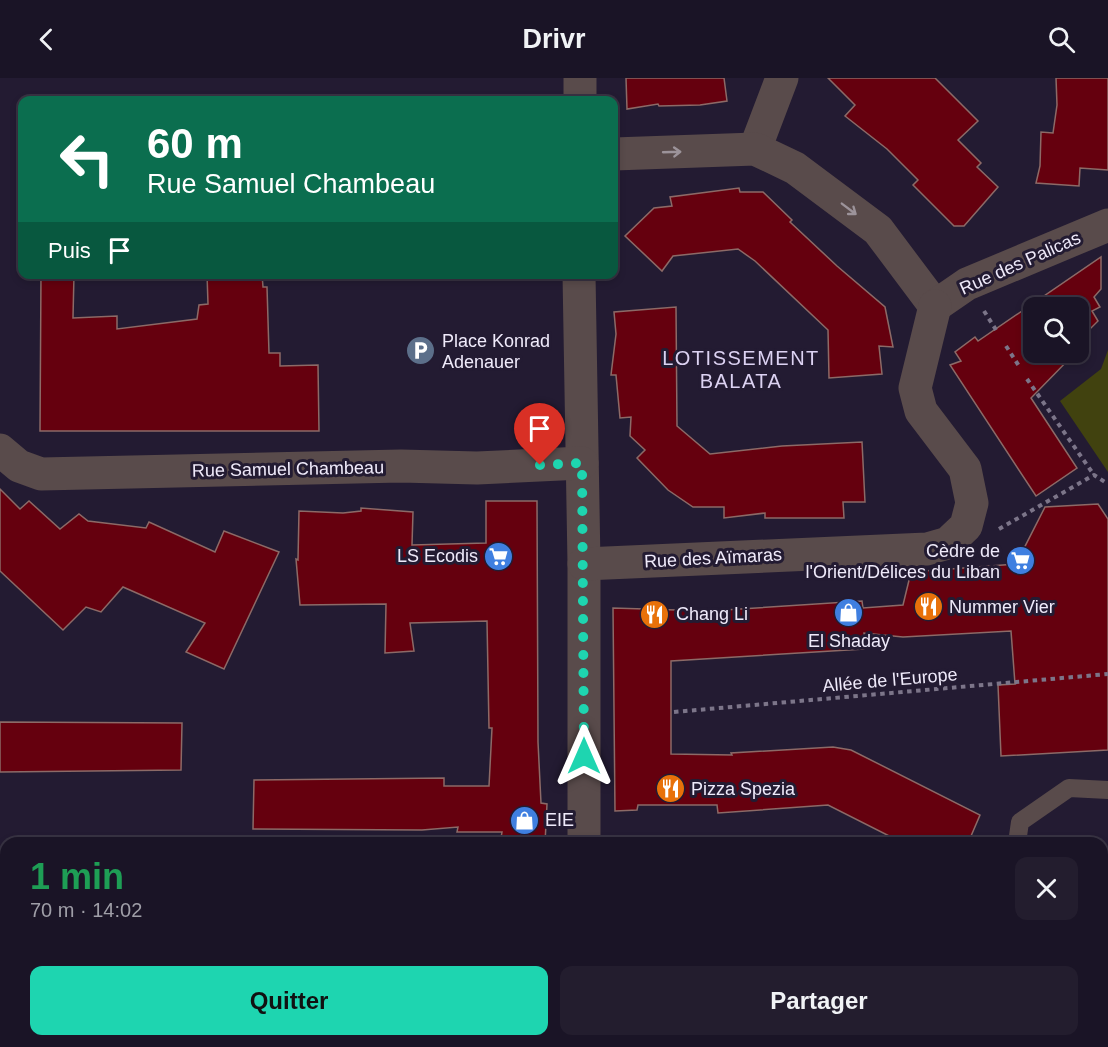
<!DOCTYPE html>
<html lang="fr">
<meta charset="utf-8">
<style>
:root{--surface:#1a1426;--page:#231d2e;--text:#f1f3f6;--muted:#9f9ea7;--line:#383343;--accent:#1ed5b0}
body{margin:0;font-family:Helvetica,sans-serif;background:var(--page);color:var(--text);height:100vh;display:flex;flex-direction:column;font-size:22px;white-space:nowrap}
*{box-sizing:border-box;margin:0}
p{font-size:20px;color:var(--muted)}
.icon{flex:none;width:33px;height:33px;fill:none;stroke:currentColor;stroke-width:2;stroke-linecap:round;stroke-linejoin:round}
.map{position:relative;flex:1;overflow:hidden}
.panel{position:absolute;left:0px;top:759px;width:1108px;height:210px;display:flex;flex-direction:column;background:var(--surface);border-radius:18px 18px 0 0;box-shadow:0 3px 9px #0003,0 0 0 2px var(--line)}
.panel>*{flex:none}
.top-card{position:absolute;left:18px;top:18px;width:600px;height:183px;border-radius:12px;box-shadow:0 3px 9px #0003,0 0 0 2px var(--line);background:#0b6e4f;color:#fff;overflow:hidden}
.fabs{position:absolute;left:1023px;top:219px;display:grid;gap:12px}
.fabs a{display:grid;place-items:center;width:66px;height:66px;border-radius:12px;background:var(--surface);box-shadow:0 3px 9px #0003,0 0 0 2px var(--line);font-size:30px}
.pin{position:absolute;display:grid;place-items:center;width:51px;height:51px;color:#fff;margin:-62px -26px;border-radius:50% 50% 50% 0;rotate:-45deg;box-shadow:0 0 6px #0007}
.pin .icon{rotate:45deg}
.me{position:absolute;width:66px;margin:-33px;rotate:0deg;stroke-linejoin:round;filter:drop-shadow(0 0 4px #0008)}
.turn{display:flex;align-items:center;gap:21px;height:126px;padding:0 30px;font-size:27px}
.turn .icon{width:78px;height:78px;stroke-width:2.5}
.turn b{display:block;font-size:42px;line-height:51px}
.then{display:flex;align-items:center;height:57px;padding:0 30px;background:#0003;gap:12px;font-size:22px}
.round{display:grid;place-items:center;flex:none;width:63px;height:63px;border-radius:12px;background:var(--page)}
.headline{display:flex;align-items:center;justify-content:space-between;height:102px;padding:0 30px}
h1{font-size:36px;font-weight:800;line-height:45px;color:#1e9e55}
.primary-button{display:flex;gap:12px;margin-top:auto;padding:12px 30px}
.primary-button a{flex:1;height:69px;border-radius:12px;background:var(--accent);color:#111;font-size:24px;font-weight:800;line-height:69px;text-align:center}
.primary-button a+a{background:var(--page);color:var(--text)}
header{display:flex;justify-content:space-between;align-items:center;height:78px;padding:0 30px;background:var(--surface);font-size:27px;font-weight:800}
.map>svg:first-child{display:block}
.built{fill:#2e2441}
.green{fill:#41420f}
.building{fill:#65000e;stroke:#8c6a67;stroke-width:1.5}
.lines{fill:none;stroke-linecap:round;stroke-linejoin:round}
.path{stroke:#7c7589;stroke-width:4;stroke-dasharray:4.5 4.5;stroke-linecap:butt}
.service{stroke:#594b4b;stroke-width:18}
.minor{stroke:#594b4b;stroke-width:33}
.secondary{stroke:#796263;stroke-width:33}
.oneway{stroke:#9c939a}
.route{stroke:#1ed5b0;stroke-width:10;stroke-dasharray:0 18}
.labels{text-anchor:middle;dominant-baseline:central;stroke-width:6;stroke-linejoin:round;paint-order:stroke}
.street-label{font-size:18px;fill:#efeafa;stroke:#231b32}
.poi-label{font-size:18px;fill:#efeafa;stroke:#231b32;text-anchor:start}
.neighbourhood-label{font-size:20px;letter-spacing:1.5px;fill:#dcd2f2;stroke:#231b32}
</style>
<header><svg class="icon" aria-label="back" viewBox="0 0 24 24"><path d="M15 5l-7 7 7 7"/></svg>Drivr<svg class="icon" aria-label="search" viewBox="0 0 24 24"><circle cx="10" cy="10" r="6"/><path d="M15 15l6 6"/></svg></header>
<div class="map">
<svg width="1108" height="969" viewBox="0 0 1108 969">
<rect width="100%" height="100%" fill="#231b32"/>
<path class="built" d="M1103 934H1108V969H626L724 963H1102Z"/>
<path class="green" d="M1108 272V394L1060 323 1101 291Z"/>
<g class="building">
<path d="M626 0H724L727 23 700 27 659 28 658 26 627 31Z"/>
<path d="M828 0H935L978 43 958 62 981 85 977 89 998 109 964 148H954L913 107 918 102 887 71 845 38 855 27Z"/>
<path d="M1056 0H1108V92L1080 90 1079 108 1036 105 1040 88 1041 54 1053 55 1057 27Z"/>
<path d="M739 110 740 114H763L792 142 790 144 837 188 885 229 893 269 879 268 882 296 829 300 828 252 755 183 738 171 673 178 662 193 625 158 654 130 672 128 670 119Z"/>
<path d="M1101 179V211L1094 219 1100 229 1092 233 1098 243 1078 263V230H1034V274H1076L1031 320 1077 390 1036 418 950 287 961 283 955 274 975 259 978 263Z"/>
<path d="M41 196H74L73 240 117 238V251L197 241 199 227 208 226 207 196H262L263 209H267L269 275H280V288L318 287 319 353H40Z"/>
<path d="M676 229 677 348 710 376 782 368 862 364 865 424H843L844 440H765V435L724 440V429H693L668 412 637 380 645 372 630 358 631 339 620 340 616 297H611L616 256 614 234Z"/>
<path d="M0 411 20 431 29 423 60 451 79 436 88 443 146 450 149 444 215 474 224 453 279 474 224 591 186 574 205 545 123 509 101 534 86 529 63 552 0 493Z"/>
<path d="M486 423H537L538 664 541 725 547 726 545 765H523L522 760H501L502 754H457L458 749 422 752 253 751 254 702 444 700V708H489L492 650H489L487 543 410 545 414 573 385 575 386 526 300 527 296 481 298 482 299 433 343 435 361 433V430L413 434 412 467 486 465Z"/>
<path d="M1098 426 1108 441V672L1001 678 998 607 1015 606 1011 553 903 559 864 555V571L671 583V676L732 677 731 675 833 669 851 672 980 737 968 765H903L828 727 718 735 717 727H638L637 732 615 733 613 530 709 533 862 523 863 530 903 527 911 494 1016 486 1045 429Z"/>
<path d="M0 644 182 645 181 692 0 694Z"/>
</g>
<g class="lines">
<g class="path">
<path d="M984 233 998 255"/>
<path d="M1006 268 1019 288"/>
<path d="M1027 301 1094 397"/>
<path d="M999 451 1094 397 1108 406"/>
<path d="M674 634 1108 596"/>
<path d="M63 969 158 963"/>
</g>
<g class="service">
<path d="M1017 765 1020 744 1069 710 1108 712"/>
<path d="M1102 790 1108 789"/>
<path d="M0 795H6"/>
<path d="M425 963V969"/>
<path d="M830 963V969"/>
</g>
<g class="minor">
<path d="M580 0V22"/>
<path d="M755 71 782 0"/>
<path d="M614 76 755 71 795 90 878 152 935 228"/>
<path d="M579 196 584 486V765"/>
<path d="M935 228 967 206 1108 147"/>
<path d="M0 372 19 388 41 396 401 388 477 390 582 385"/>
<path d="M584 486 927 471 948 465 966 448 972 425 965 391 921 333 915 310 935 228"/>
</g>
<g class="secondary">
<path d="M1102 886H1108"/>
<path d="M0 943 6 942"/>
</g>
</g>
<defs><path id="oneway-shaft" d="M-6 0H5M1.5-3L5.5 0L1.5 3" fill="none" stroke-width="1.6" stroke-linecap="round" stroke-linejoin="round" transform="scale(1.5)"/></defs>
<g class="oneway">
<use href="#oneway-shaft" transform="translate(672 74) rotate(-2)"/>
<use href="#oneway-shaft" transform="translate(849 131) rotate(37)"/>
</g>
<g class="lines">
<path class="route" d="M540 387 582 385 584 678"/>
</g>
<defs>
<symbol id="parking-disc" viewBox="-11 -11 22 22"><circle r="9.5" fill="#5c6f8a" stroke="#231b32"/><path d="M-3.5-5.5H1a3.5 3.5 0 0 1 0 7H-1V5.5H-3.5ZM-1-3.4V-.6H.8a1.4 1.4 0 0 0 0-2.8Z" fill="#fff"/></symbol>
<symbol id="supermarket-disc" viewBox="-11 -11 22 22"><circle r="9.5" fill="#3f7fe0" stroke="#231b32"/><path d="M-6-5.5h2.5l.6 2H6L4.5 2H-2.5L-4.4-4H-6ZM-1.5 3.2a1.3 1.3 0 1 0 .1 0ZM3 3.2a1.3 1.3 0 1 0 .1 0Z" fill="#fff"/></symbol>
<symbol id="restaurant-disc" viewBox="-11 -11 22 22"><circle r="9.5" fill="#e8710a" stroke="#231b32"/><path d="M-5-6h1v4h1v-4h1v4h1v-4h1v5L-1.5 .5V6h-2V.5L-5-1ZM5-6V6H3V1.5H1.5Q1.5-4 5-6Z" fill="#fff"/></symbol>
<symbol id="shop-disc" viewBox="-11 -11 22 22"><circle r="9.5" fill="#3f7fe0" stroke="#231b32"/><path d="M-5-2.5h2.3a2.7 3.5 0 0 1 5.4 0H5L5.5 6h-11ZM-1.5-2.5h3a1.5 2.3 0 0 0-3 0Z" fill="#fff"/></symbol>
</defs>
<g fill-rule="evenodd">
<use href="#parking-disc" x="404" y="256" width="33" height="33"/>
<use href="#supermarket-disc" x="482" y="462" width="33" height="33"/>
<use href="#supermarket-disc" x="1004" y="466" width="33" height="33"/>
<use href="#restaurant-disc" x="912" y="512" width="33" height="33"/>
<use href="#shop-disc" x="832" y="518" width="33" height="33"/>
<use href="#restaurant-disc" x="638" y="520" width="33" height="33"/>
<use href="#restaurant-disc" x="654" y="694" width="33" height="33"/>
<use href="#shop-disc" x="508" y="726" width="33" height="33"/>
</g>
<g class="labels">
<g class="street-label">
<text transform="translate(1020 185) rotate(-24)">Rue des Palicas</text>
<text transform="translate(288 391) rotate(-1)">Rue Samuel Chambeau</text>
<text transform="translate(713 480) rotate(-3)">Rue des Aïmaras</text>
<text transform="translate(890 602) rotate(-5)">Allée de l'Europe</text>
</g>
<g class="poi-label">
<text x="442" y="263">Place Konrad<tspan x="442" dy="21">Adenauer</tspan></text>
<text x="1000" y="473" text-anchor="end">Cèdre de<tspan x="1000" dy="21">l'Orient/Délices du Liban</tspan></text>
<text x="478" y="478" text-anchor="end">LS Ecodis</text>
<text x="949" y="529">Nummer Vier</text>
<text x="676" y="536">Chang Li</text>
<text x="849" y="563" text-anchor="middle">El Shaday</text>
<text x="691" y="711">Pizza Spezia</text>
<text x="545" y="742">EIE</text>
</g>
<g class="neighbourhood-label">
<text x="741" y="280">LOTISSEMENT<tspan x="741" dy="23">BALATA</tspan></text>
</g>
</g>
</svg>
<div class="fabs">
<a><svg class="icon" aria-label="search" viewBox="0 0 24 24"><circle cx="10" cy="10" r="6"/><path d="M15 15l6 6"/></svg></a>
</div>
<div class="pin" style="left:540px;top:387px;background:#d93025"><svg class="icon" aria-label="arrive" viewBox="0 0 24 24"><path d="M6 21V4h12l-3 4 3 4H6"/></svg></div>
<svg class="me" style="left:584px;top:678px" viewBox="-20 -20 40 40"><path d="M0-17L14 15 0 8-14 15z" fill="#1ed5b0" stroke="#fff" stroke-width="4"/></svg>
<div class="top-card">
<div class="turn"><svg class="icon" aria-label="left" viewBox="0 0 24 24"><path d="M17 20v-9H6M10 6l-5 5 5 5"/></svg><div><b>60 m</b>Rue Samuel Chambeau</div></div>
<div class="then">Puis<svg class="icon" aria-label="arrive" viewBox="0 0 24 24"><path d="M6 21V4h12l-3 4 3 4H6"/></svg></div>
</div>
<section class="panel">
<div class="headline"><div><h1>1 min</h1><p>70 m · 14:02</p></div><a class="round"><svg class="icon" aria-label="close" viewBox="0 0 24 24"><path d="M6 6l12 12M18 6L6 18"/></svg></a></div>
<div class="primary-button"><a>Quitter</a><a>Partager</a></div>
</section>
</div>
